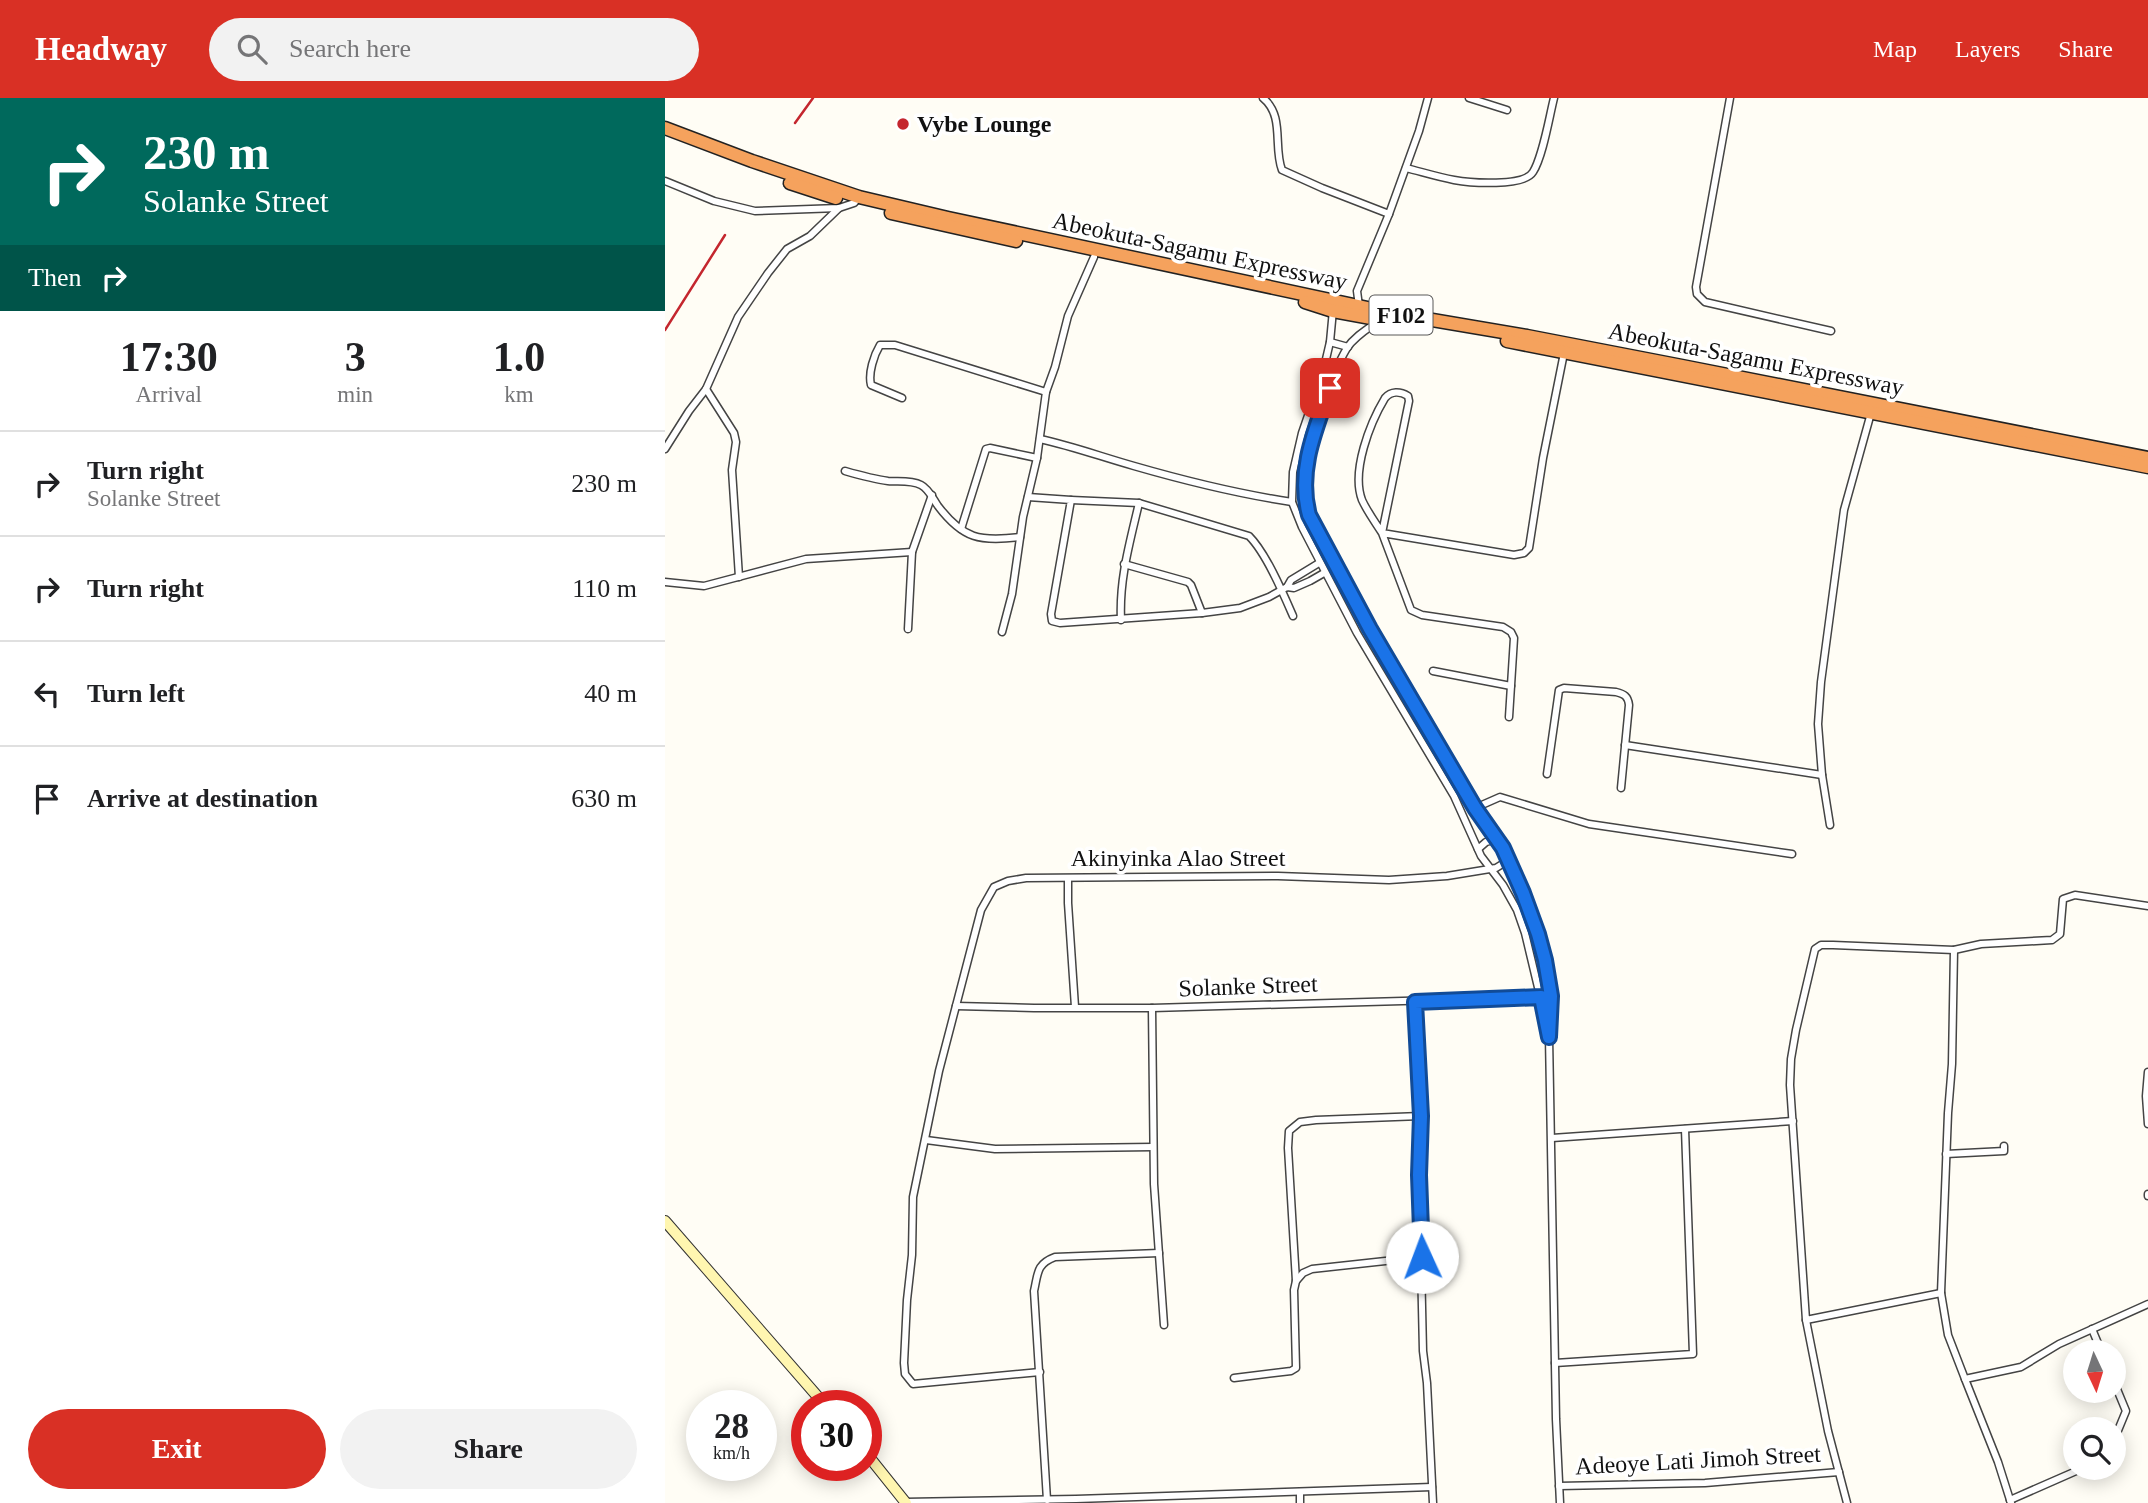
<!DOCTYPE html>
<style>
:root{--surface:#fff;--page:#f2f2f2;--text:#202124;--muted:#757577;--line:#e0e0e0;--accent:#d93025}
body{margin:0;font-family:Georgia,serif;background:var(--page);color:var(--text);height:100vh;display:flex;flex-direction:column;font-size:26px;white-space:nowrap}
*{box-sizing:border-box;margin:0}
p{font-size:23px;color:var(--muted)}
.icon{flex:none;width:38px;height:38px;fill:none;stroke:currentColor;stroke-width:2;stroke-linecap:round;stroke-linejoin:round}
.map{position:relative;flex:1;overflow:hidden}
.details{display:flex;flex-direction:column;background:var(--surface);width:665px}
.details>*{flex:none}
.hud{background:#00695c;color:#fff;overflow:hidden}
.needle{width:46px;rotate:176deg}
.controls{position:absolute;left:1398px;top:1242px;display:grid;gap:14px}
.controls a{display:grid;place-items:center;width:63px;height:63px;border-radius:50%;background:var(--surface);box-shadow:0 4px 18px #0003;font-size:35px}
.speed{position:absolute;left:21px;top:1292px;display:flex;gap:14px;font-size:35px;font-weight:700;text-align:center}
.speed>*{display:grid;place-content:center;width:91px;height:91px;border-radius:50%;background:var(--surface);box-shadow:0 4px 18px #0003;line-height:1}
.speed small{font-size:18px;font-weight:400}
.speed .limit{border:10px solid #d22;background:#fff;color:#111}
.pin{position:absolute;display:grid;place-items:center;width:60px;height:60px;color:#fff;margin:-30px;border-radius:14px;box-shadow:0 4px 10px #0006}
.me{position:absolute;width:77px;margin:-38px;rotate:358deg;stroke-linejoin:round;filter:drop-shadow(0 0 5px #0008)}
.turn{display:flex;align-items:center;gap:24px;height:147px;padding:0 28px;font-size:32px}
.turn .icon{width:91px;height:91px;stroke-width:2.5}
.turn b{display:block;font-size:49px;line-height:60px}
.then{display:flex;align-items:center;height:66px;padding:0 28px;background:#0003;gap:14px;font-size:26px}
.eta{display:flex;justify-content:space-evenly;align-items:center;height:119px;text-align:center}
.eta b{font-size:42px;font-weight:700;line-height:49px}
.button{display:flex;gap:14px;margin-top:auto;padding:14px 28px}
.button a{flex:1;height:80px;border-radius:42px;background:var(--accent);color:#fff;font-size:28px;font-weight:700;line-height:80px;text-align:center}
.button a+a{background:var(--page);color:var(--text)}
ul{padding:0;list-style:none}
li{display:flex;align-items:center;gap:21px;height:105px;padding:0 28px;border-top:2px solid var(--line)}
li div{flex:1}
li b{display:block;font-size:26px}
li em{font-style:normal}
header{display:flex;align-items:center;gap:42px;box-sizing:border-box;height:98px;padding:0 35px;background:var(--accent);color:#fff}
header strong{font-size:33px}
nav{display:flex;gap:38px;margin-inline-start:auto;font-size:24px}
.search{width:490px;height:63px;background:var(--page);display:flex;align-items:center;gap:18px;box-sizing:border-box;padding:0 24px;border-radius:38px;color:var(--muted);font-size:26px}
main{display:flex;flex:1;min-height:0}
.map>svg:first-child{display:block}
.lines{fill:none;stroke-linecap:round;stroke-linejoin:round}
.street-casing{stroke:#444;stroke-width:9}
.secondary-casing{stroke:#333;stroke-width:12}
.highway-casing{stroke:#222;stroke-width:15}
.street{stroke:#fff;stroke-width:6}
.secondary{stroke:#fff6b0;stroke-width:10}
.highway{stroke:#f5a25d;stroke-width:12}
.rail{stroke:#c4262e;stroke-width:2.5}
.route-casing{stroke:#114b97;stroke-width:18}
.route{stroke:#1a73e8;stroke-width:12}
.poi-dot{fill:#c4262e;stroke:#fff;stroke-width:2.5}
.labels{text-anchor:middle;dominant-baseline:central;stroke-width:7;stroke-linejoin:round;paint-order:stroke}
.shield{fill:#fff;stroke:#585858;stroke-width:2}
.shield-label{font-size:23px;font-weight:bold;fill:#111}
.poi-label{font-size:24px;font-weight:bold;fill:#111;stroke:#fff;text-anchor:start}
.street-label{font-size:24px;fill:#111;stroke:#fff}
</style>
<header>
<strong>Headway</strong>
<div class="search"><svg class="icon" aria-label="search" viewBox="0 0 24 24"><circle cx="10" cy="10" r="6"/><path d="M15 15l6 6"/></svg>Search here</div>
<nav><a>Map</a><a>Layers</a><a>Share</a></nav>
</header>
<main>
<section class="details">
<div class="hud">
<div class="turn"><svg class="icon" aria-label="right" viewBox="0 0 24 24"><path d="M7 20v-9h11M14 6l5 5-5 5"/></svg><div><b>230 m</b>Solanke Street</div></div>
<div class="then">Then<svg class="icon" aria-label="right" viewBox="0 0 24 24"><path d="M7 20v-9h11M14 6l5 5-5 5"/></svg></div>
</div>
<div class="eta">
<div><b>17:30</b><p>Arrival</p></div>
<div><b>3</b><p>min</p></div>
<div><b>1.0</b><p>km</p></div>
</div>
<ul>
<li><svg class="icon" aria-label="right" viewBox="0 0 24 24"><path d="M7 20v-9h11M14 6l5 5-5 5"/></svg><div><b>Turn right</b><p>Solanke Street</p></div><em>230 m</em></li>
<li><svg class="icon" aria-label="right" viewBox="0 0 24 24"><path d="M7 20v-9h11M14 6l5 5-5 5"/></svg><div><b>Turn right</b></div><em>110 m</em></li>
<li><svg class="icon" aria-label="left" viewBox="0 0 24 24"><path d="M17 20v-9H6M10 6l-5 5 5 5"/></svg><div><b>Turn left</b></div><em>40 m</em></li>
<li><svg class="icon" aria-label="arrive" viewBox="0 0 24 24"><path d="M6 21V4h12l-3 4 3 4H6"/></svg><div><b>Arrive at destination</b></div><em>630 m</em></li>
</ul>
<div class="button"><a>Exit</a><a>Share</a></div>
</section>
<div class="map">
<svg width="1483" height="1405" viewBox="0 0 1483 1405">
<rect width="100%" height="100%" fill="#fffdf5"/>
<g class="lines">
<defs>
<g id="street">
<path d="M598 0C620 18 608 49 617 72L657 90 724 116"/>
<path d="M804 0 842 12"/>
<path d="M1065 0 1031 189 1032 196 1040 204 1166 233"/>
<path d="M741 70C757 74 773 79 789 82 805 85 859 89 868 74 878 58 884 20 889 0"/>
<path d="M0 83 49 103 90 113 174 110 189 105 194 99"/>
<path d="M694 208 692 193 724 116 754 33 763 0"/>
<path d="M668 212 665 244 658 274 637 335 628 374 627 404 637 429 692 535 789 698 816 758 838 787 852 812 860 835 882 927"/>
<path d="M715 222C704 230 690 238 682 250 666 277 643 343 639 374 638 388 640 404 644 417L705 531 810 710 838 750 858 795 873 836 880 862 885 898 884 939 891 1321 895 1405"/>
<path d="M665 244 683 249"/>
<path d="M41 291 69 335 71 344 67 372 74 479"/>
<path d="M237 300 206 287C203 275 209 257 215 247H230L381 294"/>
<path d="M375 341C407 348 437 359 469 368 521 383 574 396 627 404"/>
<path d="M0 351 24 313 41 291 73 219 103 175 122 151 145 138 174 110"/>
<path d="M180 373C194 377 208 381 223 383 233 384 246 382 256 387 264 391 268 401 273 408 298 441 315 444 355 439"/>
<path d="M363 399 406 402 386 516 387 523 395 525 537 515 575 510 604 499 622 489 629 490 645 483 659 475"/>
<path d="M406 402 474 405 584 438C601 455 618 495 628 518"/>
<path d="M296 431 321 351 325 350 372 360"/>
<path d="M459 466 523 484 526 487 537 515"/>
<path d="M0 484 39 488 141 461 247 454"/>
<path d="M622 489 626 482 654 465"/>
<path d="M456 522C454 481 465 444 474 405"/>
<path d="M243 531 247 454 267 397"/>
<path d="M337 534 347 496 358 419 372 360 381 294 390 269 403 218 429 159"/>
<path d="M768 573 846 588"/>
<path d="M844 619 849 540 846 534 838 529 757 517 746 512 717 435 744 303 743 298C735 293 726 293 720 300 705 325 686 373 697 402 702 413 710 424 717 435L849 457 859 455 864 450 878 360 899 255"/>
<path d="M960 647 1157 677"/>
<path d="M882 676 894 592 899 590 951 594C959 596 963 598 964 607L956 690"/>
<path d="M810 710 835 699 924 726 1127 756"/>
<path d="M1165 727 1157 677 1153 626 1156 584 1179 412 1206 315"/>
<path d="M813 751 821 744 832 741"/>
<path d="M403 781V805L410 909"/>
<path d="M1483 808 1410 797 1398 801 1395 836 1387 842 1316 846 1289 852 1287 966 1283 1015 1276 1195 1283 1237 1300 1281 1356 1269 1394 1246 1483 1206"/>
<path d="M750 904 756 1018 754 1077 758 1253 762 1285 768 1405"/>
<path d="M291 908 369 910H487L876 899"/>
<path d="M487 910 489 1086 499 1227"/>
<path d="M1483 974 1481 998 1483 1026"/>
<path d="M887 1040 1128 1023"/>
<path d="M261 1042 330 1051 488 1049"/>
<path d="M1281 1056 1339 1053V1048"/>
<path d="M1483 1096V1098"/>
<path d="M631 1183 638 1175 647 1171 757 1159"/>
<path d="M1276 1195 1141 1222 1125 987 1126 961 1131 932 1150 851 1156 847H1168L1289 852"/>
<path d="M1141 1222 1163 1333 1182 1405"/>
<path d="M1427 1231 1437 1255"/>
<path d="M890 1265 1028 1256 1020 1031"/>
<path d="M375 1274 248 1286 240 1276 239 1265 242 1202 247 1157 248 1099 274 973 316 812 329 789 343 783 361 780 613 778 724 782 782 778 831 770 839 765 843 760"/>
<path d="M569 1280 626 1273 631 1270 629 1192 631 1183 623 1050 624 1033 635 1024 651 1022 756 1018"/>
<path d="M1300 1281 1333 1364 1346 1405"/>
<path d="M1449 1284 1461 1313 1449 1342"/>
<path d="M894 1388 1040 1385 1174 1374"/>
<path d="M635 1394V1405"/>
<path d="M382 1402 369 1193C373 1176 371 1166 390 1159L494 1155"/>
<path d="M1345 1402 1418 1370"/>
<path d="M240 1404 411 1401 767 1389"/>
</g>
<g id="secondary">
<path d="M0 1123 160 1307"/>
<path d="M201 1355 241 1405"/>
</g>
<g id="highway">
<path d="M0 30 87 63 194 99 283 120 726 215 862 238 1017 268 1483 360"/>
<path d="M125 85 171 100"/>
<path d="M226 115 351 143"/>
<path d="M640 204 668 213 717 222"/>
<path d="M842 243 1483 369"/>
</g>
</defs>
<use href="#street" class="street-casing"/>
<use href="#secondary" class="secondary-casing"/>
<use href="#highway" class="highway-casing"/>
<use href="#street" class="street"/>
<use href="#secondary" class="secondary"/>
<use href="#highway" class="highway"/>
<g class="rail">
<path d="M130 25 148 0"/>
<path d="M0 232 60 137"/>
</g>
</g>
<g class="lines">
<defs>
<path id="route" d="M665 290C650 332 632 373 644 417L705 531 810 710 838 750 858 795 873 836 880 862 886 898 884 939 876 899 750 904 756 1018 754 1077 757 1159"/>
</defs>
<use href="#route" class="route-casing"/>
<use href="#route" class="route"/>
</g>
<circle class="poi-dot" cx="238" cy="26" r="7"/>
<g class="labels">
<rect class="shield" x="704.5" y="197.5" width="63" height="39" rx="5"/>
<g class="shield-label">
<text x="736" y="217">F102</text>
</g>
<g class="poi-label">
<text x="252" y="26">Vybe Lounge</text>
</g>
<g class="street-label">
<text transform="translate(535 153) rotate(12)">Abeokuta-Sagamu Expressway</text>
<text transform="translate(1091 261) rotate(11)">Abeokuta-Sagamu Expressway</text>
<text x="513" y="760">Akinyinka Alao Street</text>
<text transform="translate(583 888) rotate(-2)">Solanke Street</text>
<text transform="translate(1033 1362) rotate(-3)">Adeoye Lati Jimoh Street</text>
</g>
</g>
</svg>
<div class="controls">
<a><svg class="needle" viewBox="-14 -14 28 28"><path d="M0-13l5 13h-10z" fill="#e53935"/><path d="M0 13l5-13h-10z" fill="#757577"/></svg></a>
<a><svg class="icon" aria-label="search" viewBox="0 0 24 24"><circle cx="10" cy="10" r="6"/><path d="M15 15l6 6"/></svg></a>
</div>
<div class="speed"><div>28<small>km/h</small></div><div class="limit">30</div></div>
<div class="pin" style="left:665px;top:290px;background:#d93025"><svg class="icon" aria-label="arrive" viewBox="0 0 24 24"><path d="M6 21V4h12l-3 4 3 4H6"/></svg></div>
<svg class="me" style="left:757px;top:1159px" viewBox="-20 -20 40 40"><circle r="19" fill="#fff"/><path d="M0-13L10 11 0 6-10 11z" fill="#1a73e8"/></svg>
</div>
</main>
